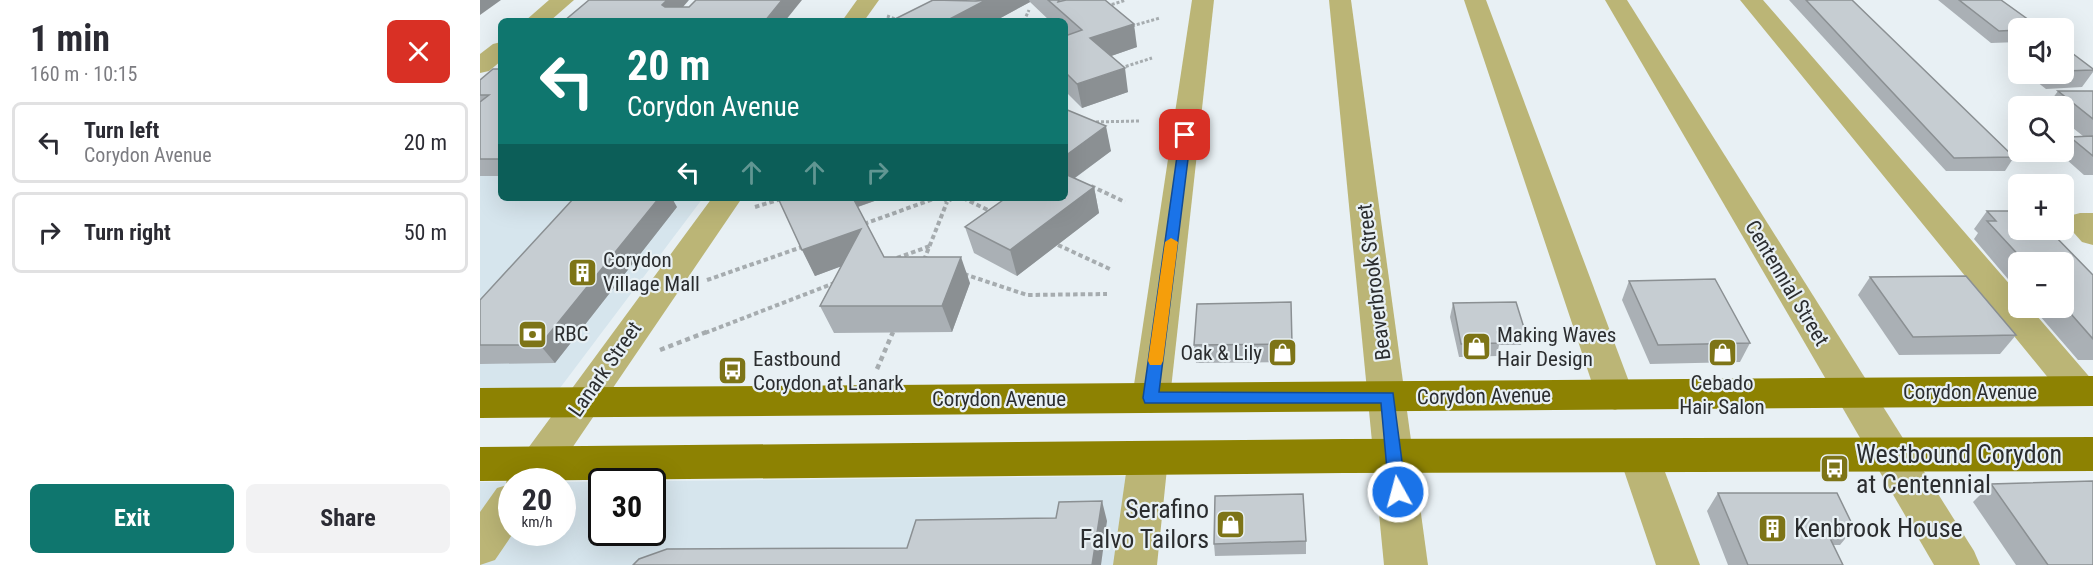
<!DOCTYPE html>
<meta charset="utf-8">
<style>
:root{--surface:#fff;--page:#f2f2f3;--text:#2b2b33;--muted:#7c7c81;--line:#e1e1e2;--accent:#0f766e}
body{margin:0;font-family:"Roboto Condensed",sans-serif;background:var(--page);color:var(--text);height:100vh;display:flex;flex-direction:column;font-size:22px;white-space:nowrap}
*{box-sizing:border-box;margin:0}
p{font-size:20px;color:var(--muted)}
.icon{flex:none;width:33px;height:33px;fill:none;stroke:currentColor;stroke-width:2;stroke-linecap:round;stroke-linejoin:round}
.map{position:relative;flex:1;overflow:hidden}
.details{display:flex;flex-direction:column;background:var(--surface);width:480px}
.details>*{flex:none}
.hud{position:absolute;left:18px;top:18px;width:570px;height:183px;border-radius:9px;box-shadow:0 6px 24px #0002;background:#0f766e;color:#fff;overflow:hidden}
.buttons{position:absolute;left:1528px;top:18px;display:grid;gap:12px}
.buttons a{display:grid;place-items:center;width:66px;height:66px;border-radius:9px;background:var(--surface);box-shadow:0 6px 24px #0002;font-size:30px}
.speed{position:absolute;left:18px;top:468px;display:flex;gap:12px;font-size:30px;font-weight:700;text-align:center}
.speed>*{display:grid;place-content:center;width:78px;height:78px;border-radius:50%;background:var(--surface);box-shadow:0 6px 24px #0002;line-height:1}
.speed small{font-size:15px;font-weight:400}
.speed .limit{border:3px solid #111;border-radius:9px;background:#fff;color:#111}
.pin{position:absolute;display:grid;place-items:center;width:51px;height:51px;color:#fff;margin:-26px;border-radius:12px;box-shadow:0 3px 9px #0006}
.me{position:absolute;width:66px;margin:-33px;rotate:353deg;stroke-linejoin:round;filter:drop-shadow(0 0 4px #0008)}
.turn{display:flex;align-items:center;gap:21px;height:126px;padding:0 30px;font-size:27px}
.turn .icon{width:78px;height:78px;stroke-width:2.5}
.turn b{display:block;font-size:42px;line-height:51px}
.lanes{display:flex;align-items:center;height:57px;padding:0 30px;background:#0003;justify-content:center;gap:30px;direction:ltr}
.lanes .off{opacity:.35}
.round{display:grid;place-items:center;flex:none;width:63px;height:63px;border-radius:9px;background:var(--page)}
.headline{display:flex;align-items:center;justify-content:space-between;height:102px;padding:0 30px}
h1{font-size:36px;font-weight:700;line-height:45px}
.cta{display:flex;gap:12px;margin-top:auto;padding:12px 30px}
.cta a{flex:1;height:69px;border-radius:9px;background:var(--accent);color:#fff;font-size:24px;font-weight:700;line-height:69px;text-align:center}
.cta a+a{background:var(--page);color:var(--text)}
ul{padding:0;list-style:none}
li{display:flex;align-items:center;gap:18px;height:81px;margin:0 12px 9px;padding:0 18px;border:3px solid var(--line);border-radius:9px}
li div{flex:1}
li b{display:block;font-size:22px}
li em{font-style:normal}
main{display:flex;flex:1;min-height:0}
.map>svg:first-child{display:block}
.built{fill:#d6e5ed;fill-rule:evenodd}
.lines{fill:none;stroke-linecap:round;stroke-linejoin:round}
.path-far2{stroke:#a6acaf;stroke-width:3;stroke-dasharray:3 2;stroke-linecap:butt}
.path-far1{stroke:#a6acaf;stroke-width:4;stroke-dasharray:4.5 3;stroke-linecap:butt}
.path{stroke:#a6acaf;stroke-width:4.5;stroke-dasharray:5 4;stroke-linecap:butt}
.minor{fill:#bbb576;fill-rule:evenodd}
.major{fill:#8d8202;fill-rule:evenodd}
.wall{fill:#aab0b5}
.shaded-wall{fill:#8b9093}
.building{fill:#c6cdd2;stroke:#8b9093;stroke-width:1.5}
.route{fill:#1a73e8;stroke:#114b97;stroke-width:1.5}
.slow{fill:#f59e0b}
.labels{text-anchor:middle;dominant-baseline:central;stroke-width:4.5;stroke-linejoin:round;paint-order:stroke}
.poi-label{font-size:21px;fill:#2b2d2f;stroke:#e8f0f4;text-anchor:start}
.street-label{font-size:21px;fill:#2b2d2f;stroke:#e8f0f4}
.near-poi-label{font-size:26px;fill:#2b2d2f;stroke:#e8f0f4;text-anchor:start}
</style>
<main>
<section class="details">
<div class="headline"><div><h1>1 min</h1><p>160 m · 10:15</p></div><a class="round" style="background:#d93025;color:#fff"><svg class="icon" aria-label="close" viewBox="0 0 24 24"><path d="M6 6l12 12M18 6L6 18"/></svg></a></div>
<ul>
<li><svg class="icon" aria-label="left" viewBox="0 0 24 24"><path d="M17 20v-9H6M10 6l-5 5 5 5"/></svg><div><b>Turn left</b><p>Corydon Avenue</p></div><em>20 m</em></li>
<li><svg class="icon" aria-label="right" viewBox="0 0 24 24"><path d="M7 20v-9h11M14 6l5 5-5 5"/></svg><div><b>Turn right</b></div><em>50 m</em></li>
</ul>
<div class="cta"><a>Exit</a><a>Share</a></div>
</section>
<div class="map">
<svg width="1613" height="565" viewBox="0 0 1613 565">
<rect width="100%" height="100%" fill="#e8f0f4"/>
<g class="built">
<path d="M0 82H21V198H223L80 388 0 389Z"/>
<path d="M656 476 645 565H0V482H31L32 532H82L83 482ZM122 482H172V532H122Z"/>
</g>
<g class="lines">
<g class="path-far2">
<path d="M627 6 646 0"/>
<path d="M407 16 421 21"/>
<path d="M544 21 549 10"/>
<path d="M652 26 680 18"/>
<path d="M641 68 672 58"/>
<path d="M611 122 660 121"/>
</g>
<g class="path-far1">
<path d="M611 186 645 202"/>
<path d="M464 198 467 202 473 198"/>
<path d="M483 198 512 212"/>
<path d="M275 207 304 198"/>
<path d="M384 224 456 198"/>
<path d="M578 245 632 270"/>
<path d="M417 258 450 246"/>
<path d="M444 260 467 202"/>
<path d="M484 274 547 295 627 294"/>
<path d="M227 280 322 247"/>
<path d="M225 333 357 282"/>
</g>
<g class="path">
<path d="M180 350 229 331"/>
<path d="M397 369 413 332"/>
</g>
<g class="minor">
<path d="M69 0H94L70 21H45Z"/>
<path d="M377 0H399L384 21H362Z"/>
<path d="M712 0H734L690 398 684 408 671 413 658 408 652 398Z"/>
<path d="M849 0H871L948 565H904Z"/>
<path d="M984 0H1006L1154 395 1148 405 1135 410 1122 405 1116 395Z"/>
<path d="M1125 0H1147L1494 551 1500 565H1454Z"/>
<path d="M1260 0H1283L1539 295V308H1550L1613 381V401L1600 406 1587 401Z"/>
<path d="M21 42V61L9 71 0 73V54L13 44Z"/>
<path d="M232 198H262L69 482H32V532H34L15 560 0 565V512L17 488 27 485 26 482 32 470Z"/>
<path d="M1600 213H1613V245L1602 242 1585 223 1589 216Z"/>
<path d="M1159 439 1173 444 1179 456 1220 565H1176L1139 456 1145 444Z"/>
<path d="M668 442 682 447 688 459 677 565H633L648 459 654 447Z"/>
</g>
<g class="major">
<path d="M1613 376V406L0 418V388Z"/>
<path d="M1613 437V471L864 473 0 481V447L864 439Z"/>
</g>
</g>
<g class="wall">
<path d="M497 0H625L657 47 631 56 648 92 602 108 585 91V36H586L585 35V21H570L550 2 515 21H411Z"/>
<path d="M1309 0H1372L1534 157 1525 171H1466Z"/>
<path d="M1458 0H1521L1539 28V42L1511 43Z"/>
<path d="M1584 47 1613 69V72L1602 87 1566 89 1547 74H1584Z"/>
<path d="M21 69V176H0V80Z"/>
<path d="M1578 91H1613V175H1604L1578 152H1584V144L1590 137 1603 136 1584 121V106H1567Z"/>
<path d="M585 109 631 151 595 178 614 187 619 213 537 276 494 253 485 227 585 198Z"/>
<path d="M298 198H403L378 207 404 257 490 283 472 332 354 333 340 306 361 266 335 276Z"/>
<path d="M197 207 75 363 0 364V300Z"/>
<path d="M1507 211 1613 275V360H1598L1553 308H1584V262H1539V292L1494 239 1498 233 1494 229Z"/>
<path d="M1390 277 1536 335 1520 354 1419 355 1378 295Z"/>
<path d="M1149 281 1270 343 1260 362 1170 364 1142 300Z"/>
<path d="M973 303 1045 331 1041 345H1019L1017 356 979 357 970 317Z"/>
<path d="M812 344V362L716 363 714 345Z"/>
<path d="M1511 484 1613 565H1536L1493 502Z"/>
<path d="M1238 493 1374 528 1360 545H1353L1363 565H1248L1227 511Z"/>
<path d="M826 541V554L735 556 734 544Z"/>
</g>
<g class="shaded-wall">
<path d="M0 0H21L0 15Z"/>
<path d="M187 0H209L191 21 182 5Z"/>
<path d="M302 0H322L305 21H285Z"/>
<path d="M506 0H549L550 2 515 21H466Z"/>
<path d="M654 24 657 47 614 62 610 38Z"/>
<path d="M645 68 648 92 602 108 597 84Z"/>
<path d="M626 126 631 151 585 185V156Z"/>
<path d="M614 187 619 213 537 276 530 250Z"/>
<path d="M179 198H192L197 207 75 363 60 345Z"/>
<path d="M373 198H403L377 207Z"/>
<path d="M381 229 392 255 335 276 322 250Z"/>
<path d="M481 257 490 283 472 332 462 306Z"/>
<path d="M622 501 627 521 621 565H612Z"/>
</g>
<g class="building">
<path d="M109 0H187L182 5 185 7H209L216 0H302L285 21H84Z"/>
<path d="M453 0 496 1 506 0 466 21H411Z"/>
<path d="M568 0H579L578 2 586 0H625L654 24 610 38 645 68 597 84 585 72V36L602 30Z"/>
<path d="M1326 0H1372L1534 157 1474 158Z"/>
<path d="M1479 0H1521L1560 28H1539V30L1519 31Z"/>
<path d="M1584 47 1613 69V70L1584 71Z"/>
<path d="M13 69H21V159H0V102L9 95H0V80Z"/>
<path d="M1578 91H1613V119Z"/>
<path d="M585 109 626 126 585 156Z"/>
<path d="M1613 136V156L1590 137Z"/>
<path d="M585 174 614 187 530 250 485 227 526 198H585Z"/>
<path d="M94 198H179L60 345H0V300Z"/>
<path d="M298 198H373L404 257H481L462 306H340L381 229 322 250Z"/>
<path d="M1507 211H1539V230H1569L1613 275V339L1584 306V262H1545L1507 221H1516Z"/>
<path d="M1486 276 1536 335 1433 337 1390 277Z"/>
<path d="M1235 279 1270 343 1178 345 1149 281Z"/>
<path d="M811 302 812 344 714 345 717 304Z"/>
<path d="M1036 302 1045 331 1017 332 1020 343 981 344 973 303Z"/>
<path d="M1613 481V565H1568L1511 484Z"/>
<path d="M1238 493H1357L1374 528H1345L1363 565H1268Z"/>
<path d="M823 494 826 541 734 544 735 496Z"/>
<path d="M622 501 612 565H153L159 559 187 549 427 548 436 520 576 518 579 502Z"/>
</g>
<path class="route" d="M705 132 711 135 679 392 913 393 926 492 924 498 918 500 912 498 909 492 901 403H665L663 398 700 135Z"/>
<path class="slow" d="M691 238 698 242 683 361 681 365H670L668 361 685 242Z"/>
<defs>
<symbol id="building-square" viewBox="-11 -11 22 22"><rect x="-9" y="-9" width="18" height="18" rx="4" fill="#7d7417" stroke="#e8f0f4"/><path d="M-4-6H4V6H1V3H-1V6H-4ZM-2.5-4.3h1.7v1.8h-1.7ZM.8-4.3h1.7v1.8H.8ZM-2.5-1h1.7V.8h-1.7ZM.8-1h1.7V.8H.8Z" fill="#fff"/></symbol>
<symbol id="bank-square" viewBox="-11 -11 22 22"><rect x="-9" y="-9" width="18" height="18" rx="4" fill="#7d7417" stroke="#e8f0f4"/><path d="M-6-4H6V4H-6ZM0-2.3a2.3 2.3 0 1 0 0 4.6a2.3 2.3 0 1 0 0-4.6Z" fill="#fff"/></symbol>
<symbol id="shop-square" viewBox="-11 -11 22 22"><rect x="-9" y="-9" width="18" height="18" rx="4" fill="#7d7417" stroke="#e8f0f4"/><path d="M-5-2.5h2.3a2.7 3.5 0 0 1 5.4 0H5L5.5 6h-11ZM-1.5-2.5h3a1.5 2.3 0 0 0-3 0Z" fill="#fff"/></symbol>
<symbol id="bus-square" viewBox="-11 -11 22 22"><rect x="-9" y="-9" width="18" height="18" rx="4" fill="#7d7417" stroke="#e8f0f4"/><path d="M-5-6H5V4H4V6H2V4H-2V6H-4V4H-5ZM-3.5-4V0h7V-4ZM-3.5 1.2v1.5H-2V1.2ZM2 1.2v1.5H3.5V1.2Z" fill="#fff"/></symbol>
</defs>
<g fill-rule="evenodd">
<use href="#building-square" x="86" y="256" width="33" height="33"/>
<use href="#bank-square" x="36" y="318" width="33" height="33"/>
<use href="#shop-square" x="980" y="330" width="33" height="33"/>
<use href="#shop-square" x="1226" y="336" width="33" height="33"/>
<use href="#shop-square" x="786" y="336" width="33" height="33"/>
<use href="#bus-square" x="236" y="354" width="33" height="33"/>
<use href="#bus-square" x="1338" y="452" width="33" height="33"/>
<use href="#shop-square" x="734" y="508" width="33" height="33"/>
<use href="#building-square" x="1276" y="512" width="33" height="33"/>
</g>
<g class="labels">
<g class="poi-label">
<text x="123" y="260">Corydon<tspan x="123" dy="24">Village Mall</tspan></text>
<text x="74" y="334">RBC</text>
<text x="1017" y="335">Making Waves<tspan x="1017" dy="24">Hair Design</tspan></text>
<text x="782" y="353" text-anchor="end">Oak &amp; Lily</text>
<text x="273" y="359">Eastbound<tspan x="273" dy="24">Corydon at Lanark</tspan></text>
<text x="1242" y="383" text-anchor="middle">Cebado<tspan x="1242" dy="24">Hair Salon</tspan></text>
</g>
<g class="street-label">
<text transform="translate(894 282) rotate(-97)">Beaverbrook Street</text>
<text transform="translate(1307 283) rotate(59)">Centennial Street</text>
<text transform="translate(125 369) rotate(-55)">Lanark Street</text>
<text x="1490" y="392">Corydon Avenue</text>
<text transform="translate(1004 396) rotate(-1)">Corydon Avenue</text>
<text x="519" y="399">Corydon Avenue</text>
</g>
<g class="near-poi-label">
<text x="1376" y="454">Westbound Corydon<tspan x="1376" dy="30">at Centennial</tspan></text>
<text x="729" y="509" text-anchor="end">Serafino<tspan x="729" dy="30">Falvo Tailors</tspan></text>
<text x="1314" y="528">Kenbrook House</text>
</g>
</g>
</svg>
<div class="buttons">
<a><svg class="icon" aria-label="sound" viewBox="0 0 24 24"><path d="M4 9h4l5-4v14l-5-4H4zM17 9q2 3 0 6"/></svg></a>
<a><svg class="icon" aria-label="search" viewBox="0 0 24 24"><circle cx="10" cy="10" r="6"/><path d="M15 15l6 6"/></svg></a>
<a>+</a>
<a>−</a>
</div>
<div class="speed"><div>20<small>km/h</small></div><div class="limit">30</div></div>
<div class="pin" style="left:705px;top:135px;background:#d93025"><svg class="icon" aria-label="arrive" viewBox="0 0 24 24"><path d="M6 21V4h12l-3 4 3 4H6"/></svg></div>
<svg class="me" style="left:918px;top:492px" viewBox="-20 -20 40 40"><circle r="17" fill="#1a73e8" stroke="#fff" stroke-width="3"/><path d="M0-11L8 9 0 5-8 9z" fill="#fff"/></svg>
<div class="hud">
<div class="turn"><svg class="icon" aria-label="left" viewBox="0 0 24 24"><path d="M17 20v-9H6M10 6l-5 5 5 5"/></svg><div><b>20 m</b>Corydon Avenue</div></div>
<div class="lanes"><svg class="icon" aria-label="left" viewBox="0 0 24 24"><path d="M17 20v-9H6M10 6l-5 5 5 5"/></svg><svg class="icon off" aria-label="ahead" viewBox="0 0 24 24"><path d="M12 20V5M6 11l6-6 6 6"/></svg><svg class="icon off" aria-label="ahead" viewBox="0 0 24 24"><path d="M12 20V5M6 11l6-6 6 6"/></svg><svg class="icon off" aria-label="right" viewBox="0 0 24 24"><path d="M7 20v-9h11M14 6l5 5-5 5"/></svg></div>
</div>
</div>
</main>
